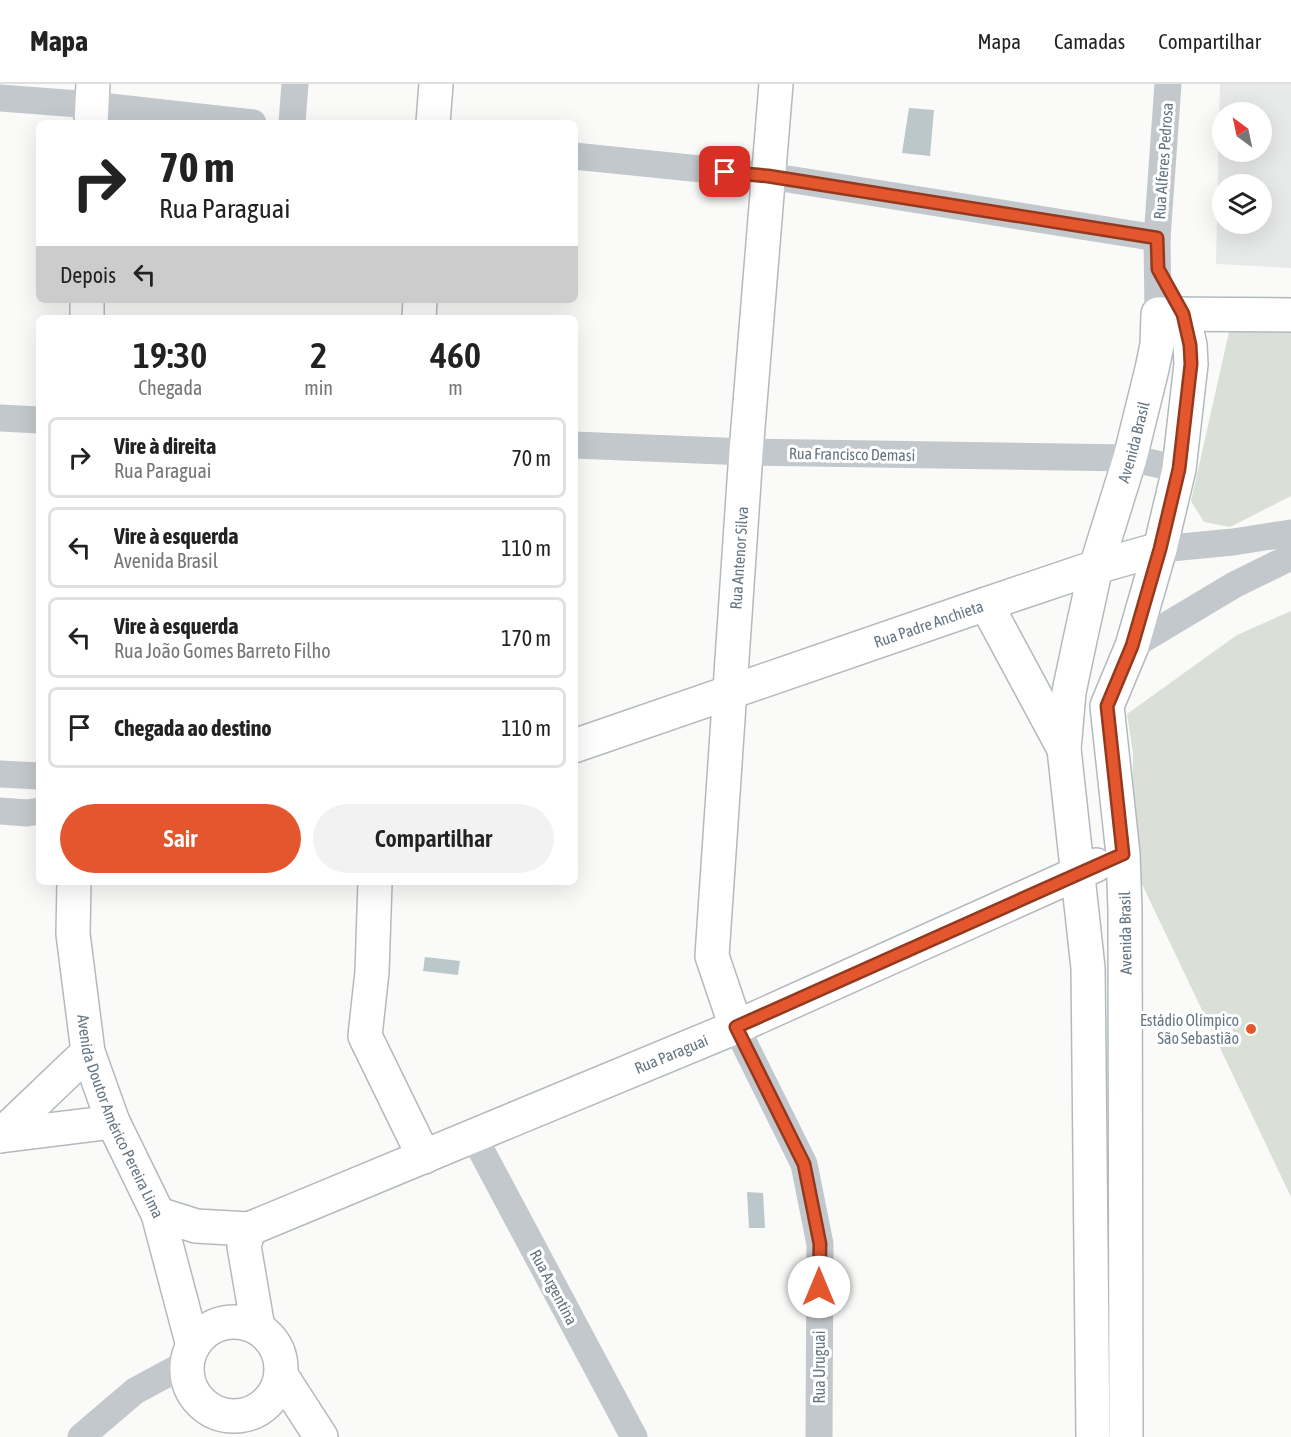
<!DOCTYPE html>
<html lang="pt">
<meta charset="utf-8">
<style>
:root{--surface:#fff;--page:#f2f2f2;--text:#222;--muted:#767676;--line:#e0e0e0;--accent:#e4572e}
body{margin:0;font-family:"Asap Condensed",sans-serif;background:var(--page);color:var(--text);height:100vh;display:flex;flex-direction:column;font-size:22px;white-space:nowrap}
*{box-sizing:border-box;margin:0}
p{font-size:20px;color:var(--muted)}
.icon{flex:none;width:33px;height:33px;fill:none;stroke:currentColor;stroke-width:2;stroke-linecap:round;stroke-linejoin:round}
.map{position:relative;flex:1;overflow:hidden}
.sheet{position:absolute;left:36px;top:231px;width:542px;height:570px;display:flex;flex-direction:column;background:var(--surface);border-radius:9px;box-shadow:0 6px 24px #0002}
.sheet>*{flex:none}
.top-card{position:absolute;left:36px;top:36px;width:542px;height:183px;border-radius:9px;box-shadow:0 6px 24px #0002;background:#fff;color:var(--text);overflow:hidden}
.needle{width:39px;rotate:327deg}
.controls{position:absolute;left:1212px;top:18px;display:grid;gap:12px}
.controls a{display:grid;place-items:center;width:60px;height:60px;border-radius:50%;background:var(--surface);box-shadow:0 6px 24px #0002;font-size:30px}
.pin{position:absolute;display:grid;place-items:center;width:51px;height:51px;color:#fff;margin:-26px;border-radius:12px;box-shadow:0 3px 9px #0006}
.me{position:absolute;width:66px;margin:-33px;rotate:0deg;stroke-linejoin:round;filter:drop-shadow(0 0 4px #0008)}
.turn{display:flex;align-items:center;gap:21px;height:126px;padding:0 24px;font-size:27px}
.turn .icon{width:78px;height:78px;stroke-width:2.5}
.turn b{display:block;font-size:42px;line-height:51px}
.then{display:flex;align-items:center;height:57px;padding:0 24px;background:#0003;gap:12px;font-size:22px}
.eta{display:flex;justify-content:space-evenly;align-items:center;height:102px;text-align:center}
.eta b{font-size:36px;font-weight:600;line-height:42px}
.cta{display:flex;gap:12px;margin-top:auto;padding:12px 24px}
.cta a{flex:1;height:69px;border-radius:36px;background:var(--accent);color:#fff;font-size:24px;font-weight:600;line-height:69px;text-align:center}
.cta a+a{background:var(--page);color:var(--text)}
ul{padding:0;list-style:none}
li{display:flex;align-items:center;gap:18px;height:81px;margin:0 12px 9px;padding:0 12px;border:3px solid var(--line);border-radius:9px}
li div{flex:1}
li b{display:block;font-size:22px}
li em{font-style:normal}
header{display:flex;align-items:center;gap:36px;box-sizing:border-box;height:84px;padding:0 30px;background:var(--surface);border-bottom:2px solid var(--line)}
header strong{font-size:28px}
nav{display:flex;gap:33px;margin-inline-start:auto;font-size:21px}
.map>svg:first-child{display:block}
.built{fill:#e8e9e9;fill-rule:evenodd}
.green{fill:#dadfd7}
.water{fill:#bbc7cb}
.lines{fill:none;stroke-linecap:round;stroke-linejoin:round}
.secondary-casing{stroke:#b3babf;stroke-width:36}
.street{stroke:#c3c8cc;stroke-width:27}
.secondary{stroke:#fff;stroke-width:33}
.route-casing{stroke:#94391e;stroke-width:15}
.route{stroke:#e4572e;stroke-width:10}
.poi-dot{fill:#e4572e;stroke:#fff;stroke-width:2}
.labels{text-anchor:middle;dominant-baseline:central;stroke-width:6;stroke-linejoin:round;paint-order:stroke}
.street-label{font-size:16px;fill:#657683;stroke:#fff}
.poi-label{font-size:16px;fill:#657683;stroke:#fff;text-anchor:end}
</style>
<header>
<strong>Mapa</strong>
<nav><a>Mapa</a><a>Camadas</a><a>Compartilhar</a></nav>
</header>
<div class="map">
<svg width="1291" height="1353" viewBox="0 0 1291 1353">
<rect width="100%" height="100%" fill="#fafaf8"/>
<path class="built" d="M1220 0H1291V184L1216 180ZM1222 28H1262V68H1222ZM1222 100H1262V140H1222Z"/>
<g class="green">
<path d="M1257 240 1291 241V412L1230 443 1204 438 1191 417 1229 248Z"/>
<path d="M1291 527V1113L1131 777 1133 669 1127 630 1237 551Z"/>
</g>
<g class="water">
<path d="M909 24 934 26 930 72 902 69Z"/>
<path d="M425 873 460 877 458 891 423 887Z"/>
<path d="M747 1108 763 1109 765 1144H749Z"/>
</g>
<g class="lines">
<defs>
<g id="secondary">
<path d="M91 39 93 0"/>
<path d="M433 39 436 0"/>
<path d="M87 234V216"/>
<path d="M419 234 420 216"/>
<path d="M986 520 1064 665"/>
<path id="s1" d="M574 662 986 520 1096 483 1160 465"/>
<path id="s2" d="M74 798 73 850 88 968 113 1038 158 1130 193 1262"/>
<path d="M375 798 372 888 365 952 424 1073"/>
<path id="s3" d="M736 943 712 872 746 368 776 0"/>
<path d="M0 1052 88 968"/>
<path d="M0 1052 113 1038"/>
<path id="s4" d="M158 1130 196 1142 249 1145 736 943 1096 781"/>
<path d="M249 1145 244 1162 258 1244"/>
<circle cx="234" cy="1285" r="47"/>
<path d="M281 1291 321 1353"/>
<path id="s5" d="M1093 1353 1088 884 1064 665 1069 608 1080 556 1096 483 1130 374 1152 285 1157 261 1158 230 1291 231"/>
<path d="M1126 1353 1125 825 1123 770 1107 622 1132 562 1160 465 1179 385 1191 280 1190 261 1183 230"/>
</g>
</defs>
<use href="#secondary" class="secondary-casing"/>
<g class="street">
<path d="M0 14 92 21 253 39"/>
<path d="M292 39 295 0"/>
<path d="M574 72 769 92 1157 154"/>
<path d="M1158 230 1157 154 1168 0"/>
<path d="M0 334 39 336"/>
<path d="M574 361 746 368 1130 374 1179 385"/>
<path d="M1160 465 1233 458 1291 449"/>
<path d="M1132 562 1234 501 1291 473"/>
<path d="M0 690 39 692"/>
<path d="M0 727 27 729 39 727"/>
<path d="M736 943 804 1080 820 1160 819 1353"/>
<path d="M474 1053 634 1353"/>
<path d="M81 1353 135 1307 187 1279"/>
</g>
<use href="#secondary" class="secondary"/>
</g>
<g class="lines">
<defs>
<path id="route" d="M725 88 768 92 1157 154 1158 185 1183 230 1190 261 1191 280 1179 385 1160 465 1132 562 1107 622 1123 770 736 943 804 1080 820 1160 819 1203"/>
</defs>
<use href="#route" class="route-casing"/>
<use href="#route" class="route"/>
</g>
<circle class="poi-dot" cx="1251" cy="945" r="6"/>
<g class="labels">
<g class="street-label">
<text transform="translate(1163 77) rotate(-86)">Rua Alferes Pedrosa</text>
<text stroke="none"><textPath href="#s5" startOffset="1005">Avenida Brasil</textPath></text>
<text transform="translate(852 370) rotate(1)">Rua Francisco Demasi</text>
<text stroke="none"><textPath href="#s3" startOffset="474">Rua Antenor Silva</textPath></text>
<text stroke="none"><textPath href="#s1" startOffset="375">Rua Padre Anchieta</textPath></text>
<text transform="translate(1125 849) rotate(-91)">Avenida Brasil</text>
<text stroke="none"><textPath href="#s4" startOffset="550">Rua Paraguai</textPath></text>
<text stroke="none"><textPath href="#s2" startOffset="242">Avenida Doutor Américo Pereira Lima</textPath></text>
<text transform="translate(554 1203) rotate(62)">Rua Argentina</text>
<text transform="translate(819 1283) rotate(-90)">Rua Uruguai</text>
</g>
<g class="poi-label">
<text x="1239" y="936">Estádio Olímpico<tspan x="1239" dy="18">São Sebastião</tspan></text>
</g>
</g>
</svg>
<div class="controls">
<a><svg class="needle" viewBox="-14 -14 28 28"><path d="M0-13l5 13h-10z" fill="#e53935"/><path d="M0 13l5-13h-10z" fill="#767676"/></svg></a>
<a><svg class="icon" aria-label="layers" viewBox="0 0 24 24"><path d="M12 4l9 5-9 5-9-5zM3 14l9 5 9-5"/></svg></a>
</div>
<div class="pin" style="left:725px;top:88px;background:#d93025"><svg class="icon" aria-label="arrive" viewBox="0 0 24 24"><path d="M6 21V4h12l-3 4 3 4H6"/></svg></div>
<svg class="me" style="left:819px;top:1203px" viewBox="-20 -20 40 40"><circle r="19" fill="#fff"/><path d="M0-13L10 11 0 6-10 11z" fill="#e4572e"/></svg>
<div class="top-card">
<div class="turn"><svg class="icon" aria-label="right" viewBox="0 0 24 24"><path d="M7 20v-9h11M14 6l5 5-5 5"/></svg><div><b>70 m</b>Rua Paraguai</div></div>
<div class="then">Depois<svg class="icon" aria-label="left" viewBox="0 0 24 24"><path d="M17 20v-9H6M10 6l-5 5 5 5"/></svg></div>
</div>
<section class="sheet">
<div class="eta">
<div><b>19:30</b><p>Chegada</p></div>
<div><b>2</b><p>min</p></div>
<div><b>460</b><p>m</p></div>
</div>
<ul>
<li><svg class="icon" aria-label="right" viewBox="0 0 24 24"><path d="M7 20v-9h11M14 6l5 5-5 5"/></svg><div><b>Vire à direita</b><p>Rua Paraguai</p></div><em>70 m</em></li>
<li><svg class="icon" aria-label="left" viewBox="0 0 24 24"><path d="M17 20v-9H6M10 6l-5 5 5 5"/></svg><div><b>Vire à esquerda</b><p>Avenida Brasil</p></div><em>110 m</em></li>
<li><svg class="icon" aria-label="left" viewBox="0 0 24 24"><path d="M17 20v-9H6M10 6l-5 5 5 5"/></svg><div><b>Vire à esquerda</b><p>Rua João Gomes Barreto Filho</p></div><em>170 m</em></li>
<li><svg class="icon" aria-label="arrive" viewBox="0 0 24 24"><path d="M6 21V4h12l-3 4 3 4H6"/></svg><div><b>Chegada ao destino</b></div><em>110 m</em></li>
</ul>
<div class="cta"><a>Sair</a><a>Compartilhar</a></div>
</section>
</div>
